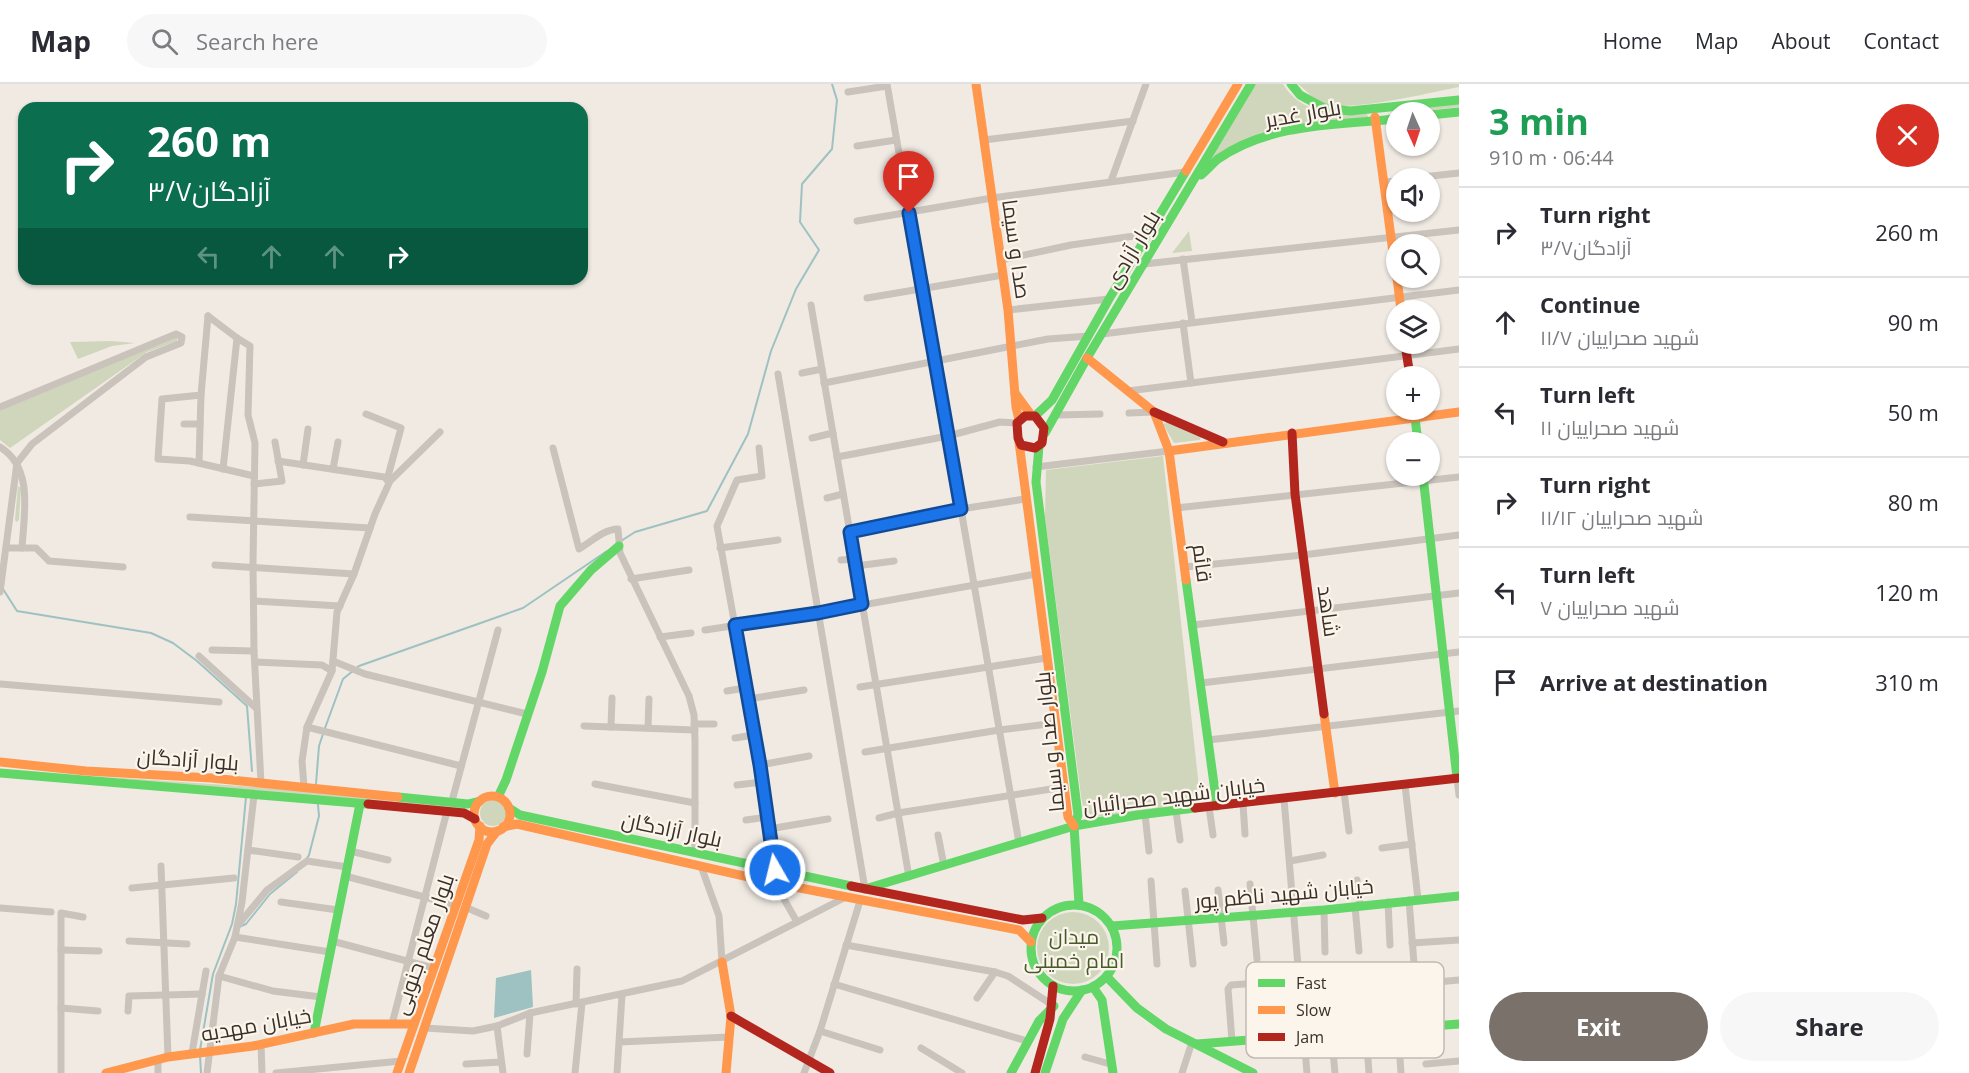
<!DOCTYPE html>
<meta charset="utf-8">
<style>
:root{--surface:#fff;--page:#f7f7f7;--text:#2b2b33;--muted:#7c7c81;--line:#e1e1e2;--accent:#7a716a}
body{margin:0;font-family:"Open Sans",Cairo,sans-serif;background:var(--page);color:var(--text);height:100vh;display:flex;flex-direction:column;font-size:22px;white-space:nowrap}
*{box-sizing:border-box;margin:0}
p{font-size:20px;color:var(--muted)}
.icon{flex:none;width:33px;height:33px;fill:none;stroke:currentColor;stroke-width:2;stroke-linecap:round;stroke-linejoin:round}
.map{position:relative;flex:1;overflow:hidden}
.panel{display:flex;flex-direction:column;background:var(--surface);width:510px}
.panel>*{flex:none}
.hud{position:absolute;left:18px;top:18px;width:570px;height:183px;border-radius:18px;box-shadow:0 2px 4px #0004;background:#0b6e4f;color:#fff;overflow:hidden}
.needle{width:39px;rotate:177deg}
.buttons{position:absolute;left:1386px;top:18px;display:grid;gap:12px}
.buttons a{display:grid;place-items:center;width:54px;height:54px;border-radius:50%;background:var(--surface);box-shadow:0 2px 4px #0004;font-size:30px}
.pin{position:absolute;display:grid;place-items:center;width:51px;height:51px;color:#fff;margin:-62px -26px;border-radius:50% 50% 50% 0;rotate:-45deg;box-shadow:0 0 6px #0007}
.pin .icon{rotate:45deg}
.me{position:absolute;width:66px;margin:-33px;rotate:352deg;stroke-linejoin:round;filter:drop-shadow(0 0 4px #0008)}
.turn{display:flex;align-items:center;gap:21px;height:126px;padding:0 30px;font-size:27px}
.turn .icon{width:78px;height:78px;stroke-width:2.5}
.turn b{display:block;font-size:42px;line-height:51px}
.lanes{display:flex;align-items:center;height:57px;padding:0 30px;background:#0003;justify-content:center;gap:30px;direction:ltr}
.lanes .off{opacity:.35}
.round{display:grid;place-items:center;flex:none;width:63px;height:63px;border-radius:32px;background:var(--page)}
.headline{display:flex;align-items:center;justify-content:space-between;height:102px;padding:0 30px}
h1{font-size:36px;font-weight:700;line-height:45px;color:#1e9e55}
.cta{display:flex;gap:12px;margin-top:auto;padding:12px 30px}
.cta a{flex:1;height:69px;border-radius:36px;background:var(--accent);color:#fff;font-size:24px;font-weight:700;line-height:69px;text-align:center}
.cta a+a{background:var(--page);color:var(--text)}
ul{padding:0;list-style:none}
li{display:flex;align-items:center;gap:18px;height:90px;padding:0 30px;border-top:2px solid var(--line)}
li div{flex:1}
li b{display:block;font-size:22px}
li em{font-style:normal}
header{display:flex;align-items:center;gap:36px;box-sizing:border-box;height:84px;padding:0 30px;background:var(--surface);border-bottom:2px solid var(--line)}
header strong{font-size:28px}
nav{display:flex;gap:33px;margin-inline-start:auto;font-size:21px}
.search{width:420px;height:54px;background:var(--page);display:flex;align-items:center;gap:15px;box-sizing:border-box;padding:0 21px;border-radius:33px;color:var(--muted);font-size:22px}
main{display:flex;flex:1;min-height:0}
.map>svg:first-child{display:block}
.green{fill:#d0d6bc}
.water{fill:#9ec1c2}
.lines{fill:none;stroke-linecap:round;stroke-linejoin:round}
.stream{stroke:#9ec1c2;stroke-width:2}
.street{stroke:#c9c3bc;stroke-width:7}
.fast{stroke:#63d668;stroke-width:9}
.slow{stroke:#ff974d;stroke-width:9}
.jam{stroke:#b3261e;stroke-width:9}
.route-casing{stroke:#114b97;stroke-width:15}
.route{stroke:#1a73e8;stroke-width:10}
.labels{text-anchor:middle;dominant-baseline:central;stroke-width:4.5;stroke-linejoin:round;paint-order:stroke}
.street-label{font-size:21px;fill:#3b3029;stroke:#fcf5ec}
.park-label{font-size:21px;fill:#475b2b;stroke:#fcf5ec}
.key{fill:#fcf5ec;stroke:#c2bab2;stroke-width:1.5}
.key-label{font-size:16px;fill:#3b3029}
</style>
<header>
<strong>Map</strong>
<div class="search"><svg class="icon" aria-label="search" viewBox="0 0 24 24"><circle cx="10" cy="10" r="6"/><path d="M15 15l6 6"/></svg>Search here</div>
<nav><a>Home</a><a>Map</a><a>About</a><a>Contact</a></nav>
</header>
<main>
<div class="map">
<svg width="1459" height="989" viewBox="0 0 1459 989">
<rect width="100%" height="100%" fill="#f0eae3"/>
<g class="green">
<path d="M1255 0H1283C1300 29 1337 33 1367 30L1368 33 1283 42 1255 51 1207 81Z"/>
<path d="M1298 0H1459V3C1428 9 1352 28 1324 20 1315 17 1306 6 1298 0Z"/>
<path d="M1459 19V23L1416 28H1396V31L1381 33 1402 26Z"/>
<path d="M1189 147 1192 167 1172 169Z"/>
<path d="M177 253V257L147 268 10 364 0 356V326Z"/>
<path d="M111 257 135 259 112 262 78 275 70 258Z"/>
<path d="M1168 338 1201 353 1200 356 1174 359 1163 340Z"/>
<path d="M1163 372 1201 722 1096 733 1084 727 1081 712 1045 433 1046 386Z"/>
<path d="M18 402 21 404 19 436 16 438 15 435Z"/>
<path d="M92 692 256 703 466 723 465 727Z"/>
<circle cx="493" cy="729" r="13"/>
<circle cx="1073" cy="864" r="36"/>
</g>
<path class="water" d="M531 886 533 923 494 934 496 894Z"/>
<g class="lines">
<g class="stream">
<path d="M621 457 635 448 707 427 748 350 771 267 796 205 819 166 800 138 802 100 832 65 837 16 832 0"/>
<path d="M3 505 17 527 151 549 173 559 197 577 247 622 252 687"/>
<path d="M325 644 343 595 359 582 523 524 607 467"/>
<path d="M316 700 319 662 323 650"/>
<path d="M306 776 309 771 319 732 318 721"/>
<path d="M239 843 246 840 270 810 297 788"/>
<path d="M200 966 213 890 232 840 236 820 246 713"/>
<path d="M200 971 201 989"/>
</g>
<g class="street">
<path d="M887 0 1019 759"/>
<path d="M848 8 887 2"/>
<path d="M984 56 1133 37"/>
<path d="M857 62 896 56"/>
<path d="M1413 94 1459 89"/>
<path d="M1111 97 1146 0"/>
<path d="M1384 98 1396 97"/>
<path d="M857 137 992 114 1185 88"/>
<path d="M1183 175 1192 238"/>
<path d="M1001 176 1071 161 1148 150"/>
<path d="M1144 180 1459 146"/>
<path d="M867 214 1003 191"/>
<path d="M811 221 909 793"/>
<path d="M1008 226 1109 215"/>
<path d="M208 232 201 311 162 315 158 375 190 377 254 392"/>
<path d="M208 232 237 254 223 385"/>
<path d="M1183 239 1191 299"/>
<path d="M1102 250 1459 206"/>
<path d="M237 254 250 262 248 331 255 359 253 479 254 567 261 699"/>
<path d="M802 289 822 285"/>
<path d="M778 290 865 805"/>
<path d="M824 299 1048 255 1089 252"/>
<path d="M1128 307 1459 265"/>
<path d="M0 323 176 250 182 253 181 259 146 273 32 360 17 379 0 508"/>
<path d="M1129 329 1154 328"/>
<path d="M366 330 401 344 387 396"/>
<path d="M1057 331 1100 330"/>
<path d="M184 340H200"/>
<path d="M812 354 833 349"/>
<path d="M0 363C34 384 24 430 22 464"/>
<path d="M553 364 579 465C591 458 604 445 618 445L620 469 689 612 694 631 695 657V768"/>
<path d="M759 364 762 392 737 396 717 442 760 681 775 786"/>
<path d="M837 373 948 352 1000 338 1017 339"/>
<path d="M278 377 384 393 390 397"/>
<path d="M199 379 201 311"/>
<path d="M303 381 308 345"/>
<path d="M1036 383 1169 367"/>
<path d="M333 385 338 358"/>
<path d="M254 400 282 397 275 358"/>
<path d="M827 414 843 410"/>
<path d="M1176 424 1459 393"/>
<path d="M190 433 370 444"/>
<path d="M850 448 961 425 1025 415"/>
<path d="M6 464H36L49 477 123 483"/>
<path d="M720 464 778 456"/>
<path d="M841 476 854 475"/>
<path d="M215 481 354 490"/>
<path d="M856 482 894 477"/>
<path d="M1185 483 1303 471 1459 451"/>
<path d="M631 495 689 486"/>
<path d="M254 517 340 522"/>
<path d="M1193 541 1459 509"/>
<path d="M705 546 818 529 1036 490"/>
<path d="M660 553 691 549"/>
<path d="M212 566 254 567"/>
<path d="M199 572 256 624"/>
<path d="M333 577 365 590 527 630"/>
<path d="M255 578 322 581 332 587"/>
<path d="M1201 599 1459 568"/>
<path d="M0 600 219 618"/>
<path d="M860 603 1046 574"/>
<path d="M727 607 745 604"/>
<path d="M748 615 804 606"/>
<path d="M694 640H714"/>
<path d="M584 642 695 646"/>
<path d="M307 643 461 682"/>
<path d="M611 643 612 614"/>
<path d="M648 644 649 615"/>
<path d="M735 654 754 651"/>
<path d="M1208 656 1459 627"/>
<path d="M865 668 999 646 1056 639"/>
<path d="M760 681 809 672"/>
<path d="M1457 694 1459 711"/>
<path d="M595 700 695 719"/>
<path d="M737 701 762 698"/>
<path d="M1405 701 1418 815"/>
<path d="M304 703 302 677 307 643 332 587 337 528 354 490 375 430 390 397 440 348"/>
<path d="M1344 708 1349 747"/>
<path d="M1284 715 1307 989"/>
<path d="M452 717 498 546"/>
<path d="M1243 720 1245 750"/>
<path d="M1209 723 1213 751"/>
<path d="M1176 727 1180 756"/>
<path d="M1145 730 1149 767"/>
<path d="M879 734 898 729 1064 703"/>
<path d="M746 736 768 733"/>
<path d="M769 745 828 735"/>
<path d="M938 751 944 782"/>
<path d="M1382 764 1412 760"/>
<path d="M248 766 298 773"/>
<path d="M350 767 388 776"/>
<path d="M1290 777 1323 771"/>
<path d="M161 782 168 973"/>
<path d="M701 782 719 832 722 878"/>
<path d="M345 792 455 821"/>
<path d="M1357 796 1360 821"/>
<path d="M1151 797 1157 880"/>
<path d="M1250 800 1257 875"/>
<path d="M132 804 234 794"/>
<path d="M1218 806 1224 859"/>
<path d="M1185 807 1193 880"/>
<path d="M780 808 797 838"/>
<path d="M1409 816 1419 943"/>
<path d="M281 818 338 826"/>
<path d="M1388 818 1390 861"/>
<path d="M1355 822 1359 867"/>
<path d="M465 823 486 832"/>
<path d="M0 824 51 828"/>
<path d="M1324 826 1325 868"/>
<path d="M238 841 267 806 307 777 347 783"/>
<path d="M235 853 330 868"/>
<path d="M129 857 187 860"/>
<path d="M332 857 433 884"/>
<path d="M1412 859 1459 856"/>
<path d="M846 861 995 888 1008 892 1054 922"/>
<path d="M61 866 99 867"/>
<path d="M219 892 273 907 321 913"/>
<path d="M834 900 1027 957"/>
<path d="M1415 900 1459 896"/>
<path d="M1395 903 1401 989"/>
<path d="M1363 906 1369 989"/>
<path d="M1328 911 1335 989"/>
<path d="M977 914 995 888"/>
<path d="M576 920 577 885"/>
<path d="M61 924 98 927"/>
<path d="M128 927 129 912 202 910"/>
<path d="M392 940 447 727"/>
<path d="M497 942 503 989"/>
<path d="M425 944 473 947 497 942 530 929 682 897 844 814"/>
<path d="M820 947 880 966"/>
<path d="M1232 957 1228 905 1231 901 1258 899 1264 954"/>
<path d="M620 958 729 953"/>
<path d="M261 960 262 989"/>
<path d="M921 964 962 989"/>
<path d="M192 969 206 887"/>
<path d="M527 970 530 929"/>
<path d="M1085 973 1110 980"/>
<path d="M466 980 501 978"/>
<path d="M1426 980 1459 977"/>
<path d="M61 989V829L83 833"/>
<path d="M158 989V975"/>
<path d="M207 989 219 892 235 853 242 818 254 711"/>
<path d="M276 989 401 977"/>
<path d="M575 989 582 919"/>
<path d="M617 989 622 911"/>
<path d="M804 989 820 947 860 817"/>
<path d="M1182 989 1192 958"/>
</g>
<g class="fast">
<path d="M1291 0 1300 11 1324 24 1350 27 1459 16"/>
<path d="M1430 31 1459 28"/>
<path d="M1201 91C1207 86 1212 80 1218 75 1270 39 1336 41 1396 35"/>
<path d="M1414 326 1418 358"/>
<path d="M1035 332 1052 316 1109 215 1186 87"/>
<path d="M1045 349 1087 274 1251 0"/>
<path d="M1039 362 1036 398 1078 731 1074 742 1079 820"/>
<path d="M1423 392 1457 694"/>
<path d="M1186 496 1217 722"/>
<path d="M0 689 368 720"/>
<path d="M398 713 468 720 480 717"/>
<path d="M498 713 506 696 542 588 560 522 591 486 619 462"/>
<path d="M509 724 520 731 851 802"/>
<path d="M865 805 1074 742 1138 731 1195 724"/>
<circle cx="1074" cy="864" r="43"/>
<path d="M1112 842 1324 826 1459 812"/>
<path d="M1107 893 1137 924 1166 945 1253 989"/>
<path d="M1093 903 1102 916 1113 989"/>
<path d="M314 949 360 720"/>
<path d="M1197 960 1459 940"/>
<path d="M1011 989 1039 937 1054 922"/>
<path d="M1045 989 1063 935 1082 906"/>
</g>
<g class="slow">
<path d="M976 0 1008 226 1016 323 1019 336"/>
<path d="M1375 33 1396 191"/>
<path d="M1186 87 1238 0"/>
<path d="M1397 194 1401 226"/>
<path d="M1087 274 1154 328 1169 367 1186 496"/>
<path d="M1015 309 1031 331"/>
<path d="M1019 358 1068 733 1074 742"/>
<path d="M1169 367 1459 328"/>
<path d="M1324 630 1335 709"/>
<path d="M0 678 86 687 211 694 398 713"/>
<circle cx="492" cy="730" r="18"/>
<path d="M503 743 517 740 779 800 1019 846 1031 858"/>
<path d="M722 878 731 932 726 989"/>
<path d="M106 989 168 973 253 962 354 940H414"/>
<path d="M397 989 479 756 480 742"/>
<path d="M409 989 487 760 497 747"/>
</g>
<g class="jam">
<path d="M1405 260 1410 292"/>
<path d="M1154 328 1223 358"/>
<path d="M1025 332H1035L1044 344 1042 359 1035 364 1021 361 1018 354 1017 339Z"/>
<path d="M1292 349 1295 410 1324 630"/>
<path d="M368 720 464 729 475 735"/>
<path d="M1195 724 1459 694"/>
<path d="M851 802 1023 836 1042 834"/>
<path d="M731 932 830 989"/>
<path d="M1035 989 1050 935 1053 902"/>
</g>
</g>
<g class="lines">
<defs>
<path id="route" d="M775 786 760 681 735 541 818 529 862 520 850 448 961 425 909 129"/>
</defs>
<use href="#route" class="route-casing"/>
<use href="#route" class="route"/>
</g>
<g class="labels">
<g class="street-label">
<text transform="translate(1303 29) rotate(-10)">بلوار غدیر</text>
<text transform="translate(1017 165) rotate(82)">صدا و سیما</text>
<text transform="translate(1132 165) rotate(-59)">بلوار آزادی</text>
<text transform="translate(1203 479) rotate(82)">قائم</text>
<text transform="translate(1329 527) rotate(82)">شاهد</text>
<text transform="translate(1049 658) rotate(-96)">بلوار صدا و سیما</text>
<text transform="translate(188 675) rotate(4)">بلوار آزادگان</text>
<text transform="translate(1174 711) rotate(-7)">خیابان شهید صحرائیان</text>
<text transform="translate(672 745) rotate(12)">بلوار آزادگان</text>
<text transform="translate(1284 809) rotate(-5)">خیابان شهید ناظم پور</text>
<text transform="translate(423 860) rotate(-71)">بلوار معلم جنوبی</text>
<text transform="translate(256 940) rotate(-10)">خیابان مهدیه</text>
</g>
<g class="park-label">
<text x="1074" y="852">میدان<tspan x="1074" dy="24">امام خمینی</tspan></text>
</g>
</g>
<rect x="1246" y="878" width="198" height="96" rx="9" class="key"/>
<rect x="1258" y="895" width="27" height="8" fill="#63d668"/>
<rect x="1258" y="922" width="27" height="8" fill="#ff974d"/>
<rect x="1258" y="949" width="27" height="8" fill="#b3261e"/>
<g class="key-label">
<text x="1296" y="905">Fast</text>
<text x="1296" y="932">Slow</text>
<text x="1296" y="959">Jam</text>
</g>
</svg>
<div class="buttons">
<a><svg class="needle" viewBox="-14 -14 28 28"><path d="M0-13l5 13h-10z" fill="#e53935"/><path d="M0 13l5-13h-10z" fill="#7c7c81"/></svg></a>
<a><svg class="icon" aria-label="sound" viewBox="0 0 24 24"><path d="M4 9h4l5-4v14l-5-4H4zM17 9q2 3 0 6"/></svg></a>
<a><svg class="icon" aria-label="search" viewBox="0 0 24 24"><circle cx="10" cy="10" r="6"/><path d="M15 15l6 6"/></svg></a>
<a><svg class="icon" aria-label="layers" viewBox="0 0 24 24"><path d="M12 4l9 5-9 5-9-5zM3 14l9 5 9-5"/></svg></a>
<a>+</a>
<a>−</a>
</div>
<div class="pin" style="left:909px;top:129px;background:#d93025"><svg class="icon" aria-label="arrive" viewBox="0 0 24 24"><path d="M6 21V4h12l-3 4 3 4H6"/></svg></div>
<svg class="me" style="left:775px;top:786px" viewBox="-20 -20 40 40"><circle r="17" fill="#1a73e8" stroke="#fff" stroke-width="3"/><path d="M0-11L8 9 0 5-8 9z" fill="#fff"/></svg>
<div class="hud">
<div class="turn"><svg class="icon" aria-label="right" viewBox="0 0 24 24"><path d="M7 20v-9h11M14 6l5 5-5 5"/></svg><div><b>260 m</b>آزادگان۳/۷</div></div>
<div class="lanes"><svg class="icon off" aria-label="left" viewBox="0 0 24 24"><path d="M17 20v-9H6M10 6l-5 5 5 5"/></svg><svg class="icon off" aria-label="ahead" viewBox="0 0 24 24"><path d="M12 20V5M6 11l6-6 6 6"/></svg><svg class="icon off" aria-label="ahead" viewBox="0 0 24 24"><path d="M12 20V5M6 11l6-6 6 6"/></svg><svg class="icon" aria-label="right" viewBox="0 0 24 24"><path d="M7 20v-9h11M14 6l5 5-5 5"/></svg></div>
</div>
</div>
<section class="panel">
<div class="headline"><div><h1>3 min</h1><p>910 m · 06:44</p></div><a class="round" style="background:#d93025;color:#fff"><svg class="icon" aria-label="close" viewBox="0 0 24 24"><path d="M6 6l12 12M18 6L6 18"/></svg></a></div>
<ul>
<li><svg class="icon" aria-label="right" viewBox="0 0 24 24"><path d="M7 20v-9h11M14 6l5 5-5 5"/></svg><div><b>Turn right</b><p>آزادگان۳/۷</p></div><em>260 m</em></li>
<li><svg class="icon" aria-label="ahead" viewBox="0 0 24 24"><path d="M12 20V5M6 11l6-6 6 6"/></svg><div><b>Continue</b><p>شهید صحراییان ۱۱/۷</p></div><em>90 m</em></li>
<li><svg class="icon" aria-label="left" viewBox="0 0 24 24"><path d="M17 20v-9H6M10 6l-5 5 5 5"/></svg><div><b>Turn left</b><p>شهید صحراییان ۱۱</p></div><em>50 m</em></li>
<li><svg class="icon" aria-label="right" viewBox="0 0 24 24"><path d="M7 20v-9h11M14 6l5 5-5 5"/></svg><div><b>Turn right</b><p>شهید صحراییان ۱۱/۱۲</p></div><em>80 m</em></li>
<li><svg class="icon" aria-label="left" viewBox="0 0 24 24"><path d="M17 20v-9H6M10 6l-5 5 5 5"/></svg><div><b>Turn left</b><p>شهید صحراییان ۷</p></div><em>120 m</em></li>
<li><svg class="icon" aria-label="arrive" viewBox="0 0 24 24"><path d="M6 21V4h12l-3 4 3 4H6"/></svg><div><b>Arrive at destination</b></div><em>310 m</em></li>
</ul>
<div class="cta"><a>Exit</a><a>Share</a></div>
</section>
</main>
